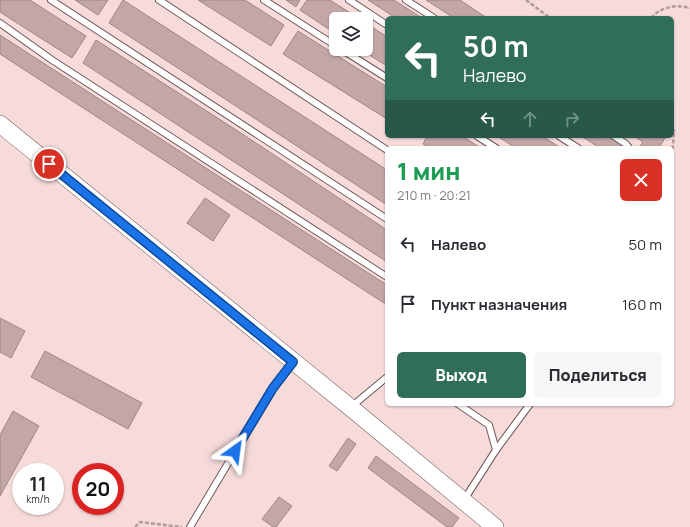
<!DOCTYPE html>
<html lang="ru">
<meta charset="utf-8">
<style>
:root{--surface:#fff;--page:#f7f7f7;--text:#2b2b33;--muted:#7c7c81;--accent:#316e5a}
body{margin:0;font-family:Manrope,sans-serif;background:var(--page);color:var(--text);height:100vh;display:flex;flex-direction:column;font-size:15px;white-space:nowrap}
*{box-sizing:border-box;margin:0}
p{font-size:13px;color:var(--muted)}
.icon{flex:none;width:22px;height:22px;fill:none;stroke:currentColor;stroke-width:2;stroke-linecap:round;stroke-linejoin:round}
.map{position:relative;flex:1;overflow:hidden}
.details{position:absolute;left:385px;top:146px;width:289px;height:260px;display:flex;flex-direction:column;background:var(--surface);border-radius:6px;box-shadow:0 1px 3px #0004}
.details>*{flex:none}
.guide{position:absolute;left:385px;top:16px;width:289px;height:122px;border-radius:6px;box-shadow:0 1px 3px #0004;background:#316e5a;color:#fff;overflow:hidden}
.fabs{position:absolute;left:329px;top:12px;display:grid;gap:8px}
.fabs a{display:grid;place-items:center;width:44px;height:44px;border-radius:6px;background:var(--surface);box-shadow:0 1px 3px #0004;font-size:20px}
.speed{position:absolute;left:12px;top:463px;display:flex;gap:8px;font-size:20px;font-weight:700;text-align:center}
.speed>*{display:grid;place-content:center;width:52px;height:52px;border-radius:50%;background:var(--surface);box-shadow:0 1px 3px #0004;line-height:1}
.speed small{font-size:10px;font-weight:400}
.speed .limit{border:6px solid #d22;background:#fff;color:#111}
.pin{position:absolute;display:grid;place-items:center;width:34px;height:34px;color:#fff;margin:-17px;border:2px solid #fff;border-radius:50%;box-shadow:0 1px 4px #0007}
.me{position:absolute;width:44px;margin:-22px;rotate:31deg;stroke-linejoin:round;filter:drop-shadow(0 0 3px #0008)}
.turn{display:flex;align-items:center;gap:14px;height:84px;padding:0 12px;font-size:18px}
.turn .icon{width:52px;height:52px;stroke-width:2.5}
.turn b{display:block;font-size:28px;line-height:34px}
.lanes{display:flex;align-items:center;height:38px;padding:0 12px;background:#0003;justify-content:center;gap:20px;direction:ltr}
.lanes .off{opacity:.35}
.round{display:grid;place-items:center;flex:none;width:42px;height:42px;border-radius:6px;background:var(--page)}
.overview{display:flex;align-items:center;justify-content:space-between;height:68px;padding:0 12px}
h1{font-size:24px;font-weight:800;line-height:30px;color:#1e9e55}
.button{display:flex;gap:8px;margin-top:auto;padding:8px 12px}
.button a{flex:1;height:46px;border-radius:6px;background:var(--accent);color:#fff;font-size:16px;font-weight:800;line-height:46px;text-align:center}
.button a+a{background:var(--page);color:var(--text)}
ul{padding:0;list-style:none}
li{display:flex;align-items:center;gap:12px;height:60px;padding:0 12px}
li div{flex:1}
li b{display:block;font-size:15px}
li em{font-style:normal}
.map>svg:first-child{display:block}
.building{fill:#c2a7a6;stroke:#9f8685}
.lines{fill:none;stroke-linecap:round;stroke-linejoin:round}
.service-casing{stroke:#705858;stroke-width:8}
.secondary-casing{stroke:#705858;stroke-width:18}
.path{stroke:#b19b9b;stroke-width:2.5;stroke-dasharray:4 2;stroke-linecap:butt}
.service{stroke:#fff;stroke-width:6}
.secondary{stroke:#fff;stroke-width:17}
.route-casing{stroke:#114b97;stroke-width:10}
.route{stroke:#1a73e8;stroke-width:7}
</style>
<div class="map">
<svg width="690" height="527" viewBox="0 0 690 527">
<rect width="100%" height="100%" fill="#f7dbdb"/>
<g class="building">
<path d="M0 0H30L86 36 72 58 0 12Z"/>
<path d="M75 0H108L98 15Z"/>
<path d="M123 0 387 170V205L109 23Z"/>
<path d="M198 0H245L284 25 271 46Z"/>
<path d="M286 0H300L296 7Z"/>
<path d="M307 0H330L360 19H336V34L300 10Z"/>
<path d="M368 0H394L422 18H396Z"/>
<path d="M426 0H460L487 18H454Z"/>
<path d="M366 23 387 37V66L360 49H366Z"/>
<path d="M298 31 387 87V119L283 54Z"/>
<path d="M0 35 387 285V305L0 54Z"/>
<path d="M96 40 244 135 387 230V262L83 63Z"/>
<path d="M427 136H462L481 148H430L423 144Z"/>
<path d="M497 136H542L561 148H516Z"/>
<path d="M581 136H607L625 147 600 148Z"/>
<path d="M634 136H662L665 138 659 148H639L643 142Z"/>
<path d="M205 198 230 215 213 241 187 223Z"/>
<path d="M0 318 25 331 11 358 0 352Z"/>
<path d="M45 351 142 403 128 429 31 377Z"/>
<path d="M13 411 39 426 0 496V435Z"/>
<path d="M348 438 356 444 337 471 329 466Z"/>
<path d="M376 456 459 518 452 527H447L368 468Z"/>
<path d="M279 497 292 506 276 527H273L262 519Z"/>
</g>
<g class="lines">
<defs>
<g id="service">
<path d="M51 0 387 219"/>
<path d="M159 0 387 150"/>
<path d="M264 0 336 46"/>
<path d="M349 0 387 25"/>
<path d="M406 0 434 18"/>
<path d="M0 23 52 60 387 277"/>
<path d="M341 49 387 78"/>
<path d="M477 136 496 148"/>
<path d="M559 136 578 148"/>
<path d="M614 136 626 144 629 148"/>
<path d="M458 404 489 425 496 450"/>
<path d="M351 407 387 377"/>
<path d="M464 500 496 450 530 404"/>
<path d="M190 527 273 388 293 362"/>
</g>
<path id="secondary" d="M0 124 351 408 495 527"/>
</defs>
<use href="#service" class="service-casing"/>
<use href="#secondary" class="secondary-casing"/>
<g class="path">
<path d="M526 0 550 18"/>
<path d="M651 18C661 7 675 4 690 8"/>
<path d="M672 128 674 131 672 159"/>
<path d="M135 527 140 522 182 527"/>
</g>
<use href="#service" class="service"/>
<use href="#secondary" class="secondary"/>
</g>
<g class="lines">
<defs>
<path id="route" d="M49 164 293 362 273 388 235 451"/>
</defs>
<use href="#route" class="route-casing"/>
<use href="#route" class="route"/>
</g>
</svg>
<div class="fabs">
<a><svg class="icon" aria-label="layers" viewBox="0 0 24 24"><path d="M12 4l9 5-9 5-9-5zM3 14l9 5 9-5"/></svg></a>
</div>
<div class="speed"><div>11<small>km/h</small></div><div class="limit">20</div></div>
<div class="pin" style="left:49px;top:164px;background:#d93025"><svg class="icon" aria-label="arrive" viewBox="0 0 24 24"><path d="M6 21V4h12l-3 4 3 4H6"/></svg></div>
<svg class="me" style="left:235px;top:451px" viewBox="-20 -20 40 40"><path d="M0-17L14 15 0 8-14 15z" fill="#1a73e8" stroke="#fff" stroke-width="4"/></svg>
<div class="guide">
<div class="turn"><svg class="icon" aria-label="left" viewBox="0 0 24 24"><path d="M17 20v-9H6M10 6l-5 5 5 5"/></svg><div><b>50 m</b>Налево</div></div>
<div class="lanes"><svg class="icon" aria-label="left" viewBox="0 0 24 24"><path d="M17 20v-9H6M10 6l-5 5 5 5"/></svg><svg class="icon off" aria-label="ahead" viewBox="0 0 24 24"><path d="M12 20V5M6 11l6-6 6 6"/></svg><svg class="icon off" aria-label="right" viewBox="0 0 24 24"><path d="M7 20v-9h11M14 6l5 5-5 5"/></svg></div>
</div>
<section class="details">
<div class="overview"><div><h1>1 мин</h1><p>210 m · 20:21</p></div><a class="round" style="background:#d93025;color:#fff"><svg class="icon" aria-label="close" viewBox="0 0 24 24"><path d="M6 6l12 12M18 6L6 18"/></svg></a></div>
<ul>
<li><svg class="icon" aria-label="left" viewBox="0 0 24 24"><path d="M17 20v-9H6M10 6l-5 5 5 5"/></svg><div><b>Налево</b></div><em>50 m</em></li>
<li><svg class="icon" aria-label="arrive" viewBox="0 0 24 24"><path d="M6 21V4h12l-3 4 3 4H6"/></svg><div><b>Пункт назначения</b></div><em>160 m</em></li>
</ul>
<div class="button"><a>Выход</a><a>Поделиться</a></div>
</section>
</div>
